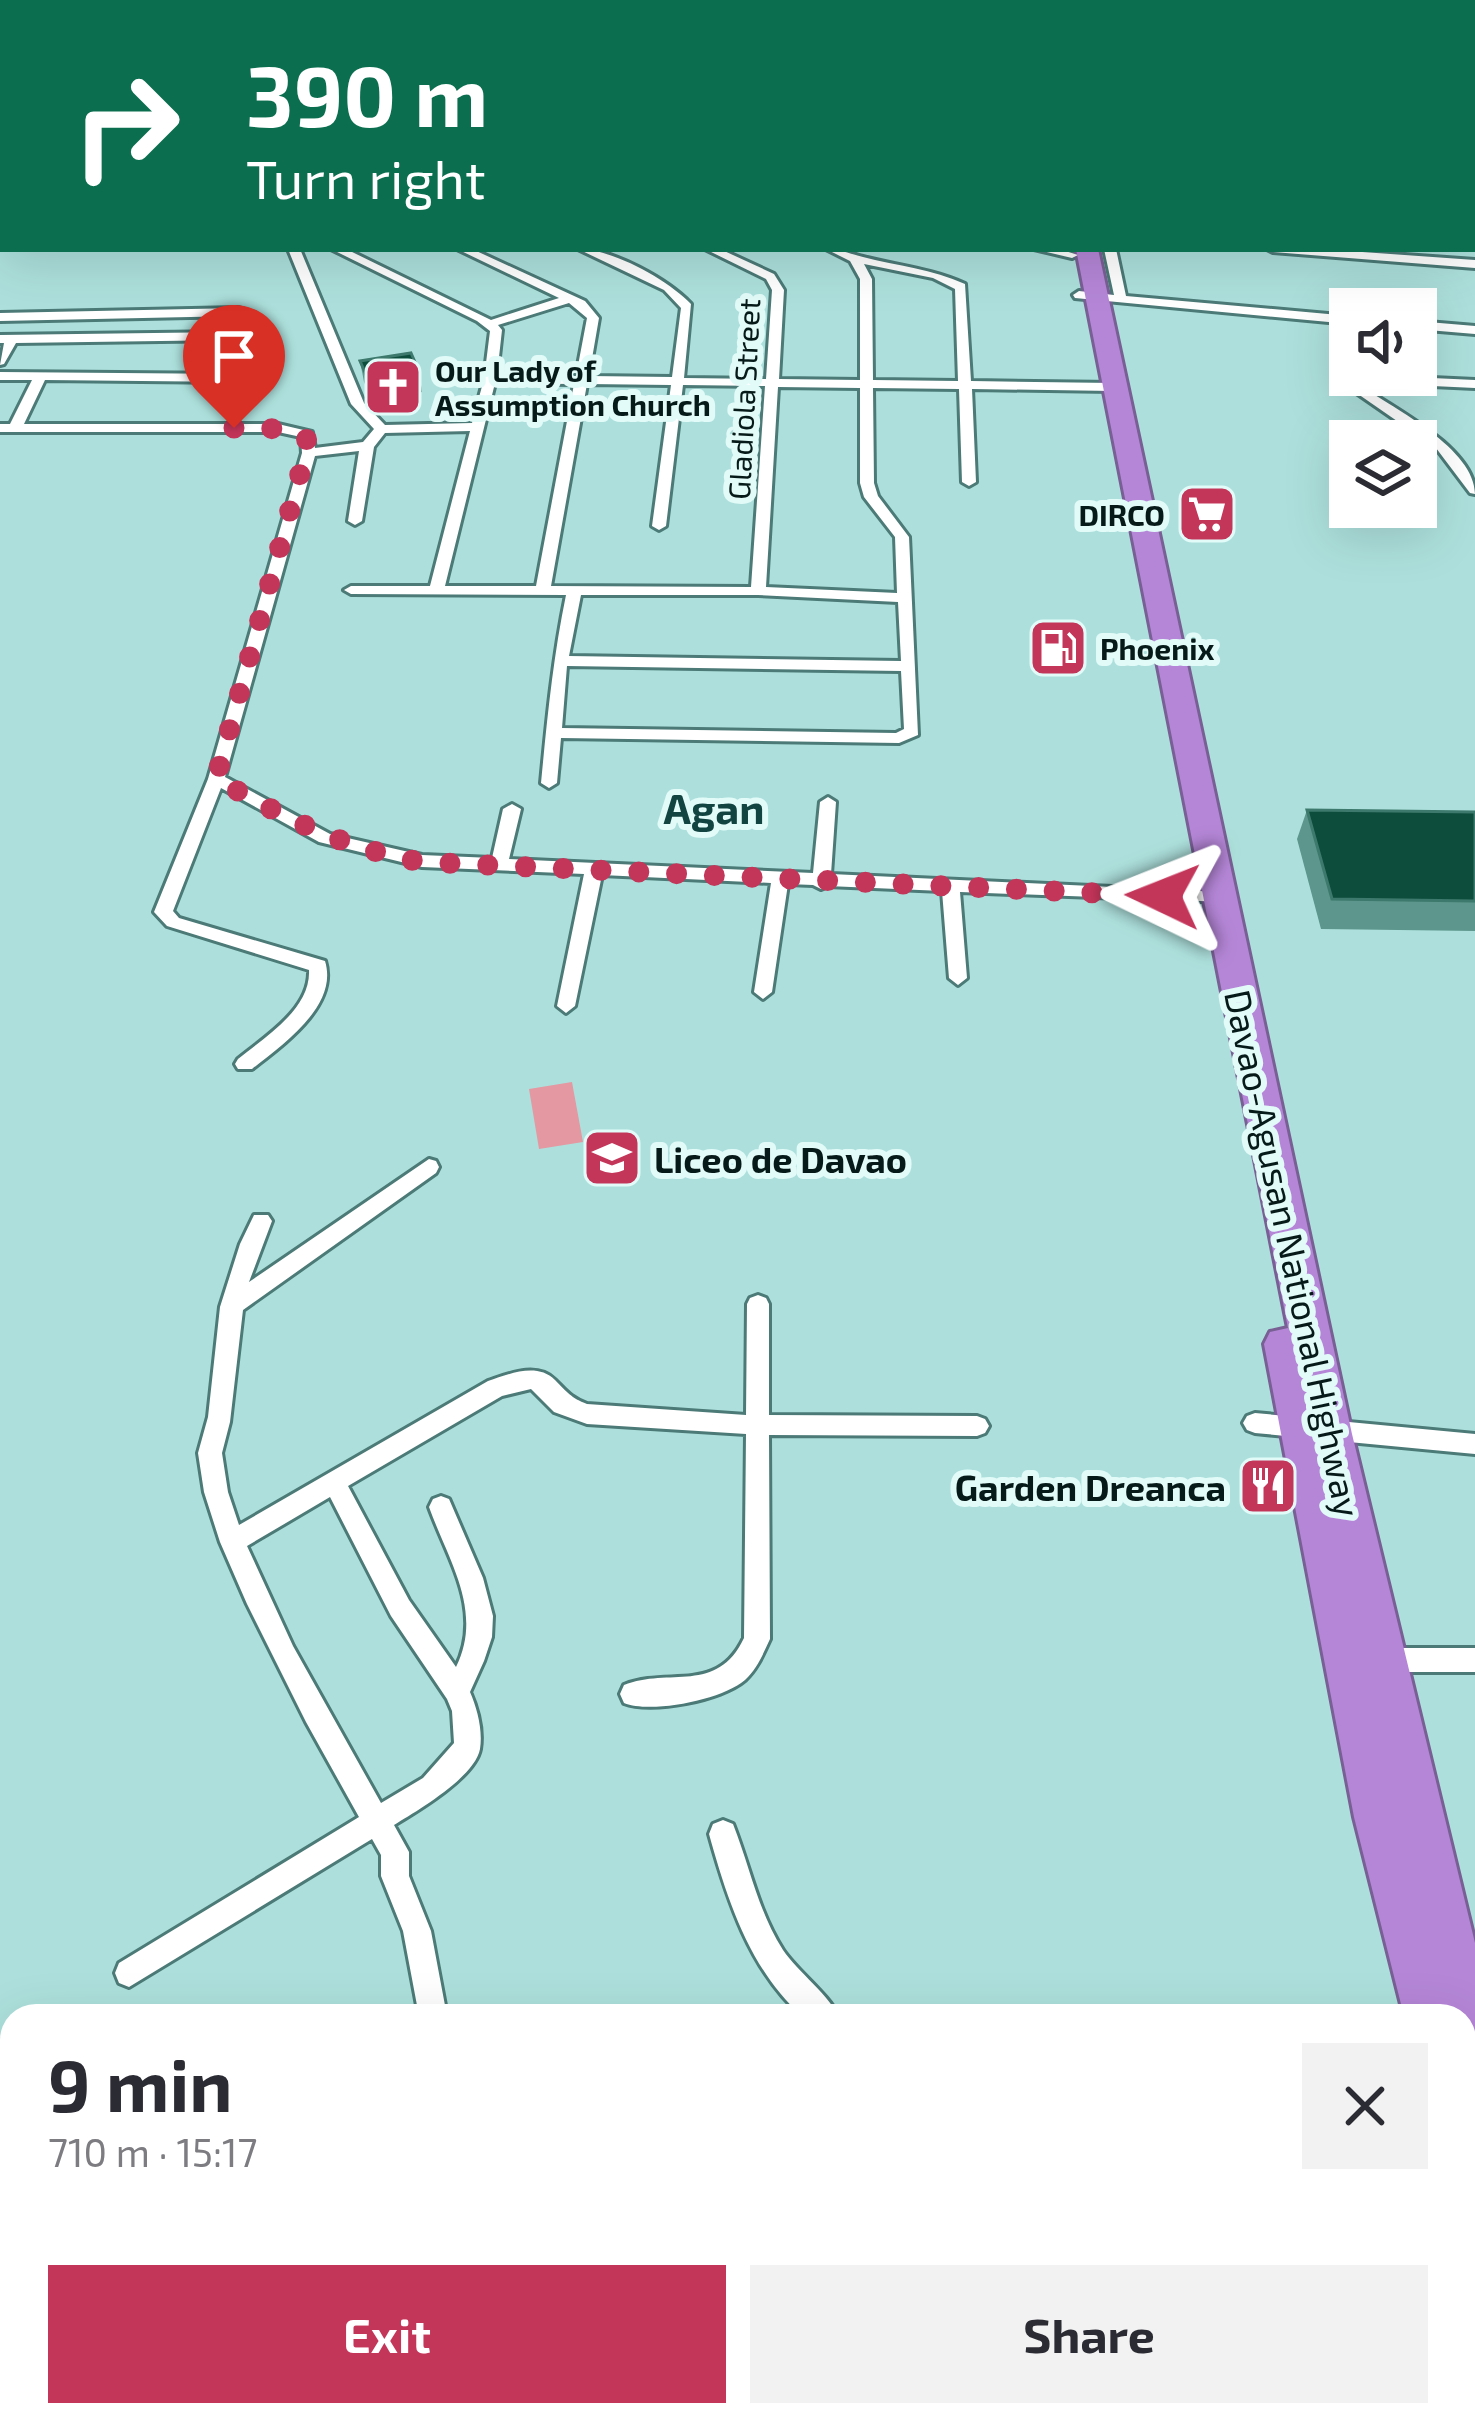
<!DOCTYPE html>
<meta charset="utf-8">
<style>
:root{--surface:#fff;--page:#f2f2f3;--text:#2b2b33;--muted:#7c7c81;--accent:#c4355a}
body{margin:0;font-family:"Exo 2",sans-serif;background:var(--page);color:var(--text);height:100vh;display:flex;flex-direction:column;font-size:45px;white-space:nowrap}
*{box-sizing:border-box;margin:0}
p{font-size:39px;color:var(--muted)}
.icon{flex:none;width:66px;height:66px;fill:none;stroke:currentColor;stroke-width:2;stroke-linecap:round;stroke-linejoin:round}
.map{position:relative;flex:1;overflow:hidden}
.drawer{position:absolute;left:0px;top:2004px;width:1476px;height:423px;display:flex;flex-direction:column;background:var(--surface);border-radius:36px 36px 0 0;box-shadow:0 12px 48px #0002}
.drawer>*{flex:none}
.top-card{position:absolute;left:0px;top:0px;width:1476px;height:252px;box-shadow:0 12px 48px #0002;background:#0b6e4f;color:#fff;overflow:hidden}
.controls{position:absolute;left:1329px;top:288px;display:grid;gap:24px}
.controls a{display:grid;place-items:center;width:108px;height:108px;border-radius:0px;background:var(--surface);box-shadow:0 12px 48px #0002;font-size:60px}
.pin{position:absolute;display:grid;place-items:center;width:102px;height:102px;color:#fff;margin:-123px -51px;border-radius:50% 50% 50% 0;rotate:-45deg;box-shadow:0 0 12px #0007}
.pin .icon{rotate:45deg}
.me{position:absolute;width:132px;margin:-66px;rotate:272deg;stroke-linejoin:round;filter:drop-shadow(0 0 9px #0008)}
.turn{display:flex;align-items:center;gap:42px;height:252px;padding:0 48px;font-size:54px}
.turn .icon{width:156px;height:156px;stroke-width:2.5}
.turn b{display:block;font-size:84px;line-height:102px}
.round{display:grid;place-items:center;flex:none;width:126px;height:126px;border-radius:0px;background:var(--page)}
.headline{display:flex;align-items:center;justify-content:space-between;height:204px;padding:0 48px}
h1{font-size:72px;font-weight:700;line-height:90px}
.cta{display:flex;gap:24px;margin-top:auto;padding:24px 48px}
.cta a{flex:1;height:138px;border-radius:0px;background:var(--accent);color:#fff;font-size:48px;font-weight:700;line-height:138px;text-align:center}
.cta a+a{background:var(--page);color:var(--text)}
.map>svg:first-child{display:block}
.green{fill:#e398a2}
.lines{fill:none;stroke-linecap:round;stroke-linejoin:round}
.street-casing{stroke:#4b7a77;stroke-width:6}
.highway-casing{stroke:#786094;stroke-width:6}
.street{fill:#fff;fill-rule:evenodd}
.highway{fill:#b586d7;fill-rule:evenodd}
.wall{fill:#5d968c}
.shaded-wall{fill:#3d796c}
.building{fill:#0d4d3c;stroke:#3d796c;stroke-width:3}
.route{stroke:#c4355a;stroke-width:21;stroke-dasharray:0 37.8}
.labels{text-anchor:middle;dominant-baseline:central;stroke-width:12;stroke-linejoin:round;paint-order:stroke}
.far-poi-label{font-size:30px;font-weight:bold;fill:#061a19;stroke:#e2fbf9;text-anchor:start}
.far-street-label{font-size:30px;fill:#061a19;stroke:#e2fbf9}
.poi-label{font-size:36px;font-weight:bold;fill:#061a19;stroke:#e2fbf9;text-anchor:start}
.street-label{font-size:36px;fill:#061a19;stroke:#e2fbf9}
.quarter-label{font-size:42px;font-weight:bold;fill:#124542;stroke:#e2fbf9}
</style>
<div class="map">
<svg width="1475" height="2426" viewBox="0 0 1475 2426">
<rect width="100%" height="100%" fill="#ade0dc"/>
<path class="green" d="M572 1082 583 1142 539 1149 529 1089Z"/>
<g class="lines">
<defs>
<g id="street">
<path d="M706 0H716L704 3Z"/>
<path d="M0 98 3 99V105L0 104Z"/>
<path d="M288 249H300L364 403 385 425 472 423 484 379 490 331 477 321 331 249H346L491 320 559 298 457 249H472L585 301 599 318 589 376 672 377 681 308 664 290 578 249C613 249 668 280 691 304L684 378 766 379 772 290 766 279 705 249H720L774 274 784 290 779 379 860 380V279L850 261 826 249C841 249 850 254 863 257 898 266 932 269 965 284L971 381 1113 383 1119 387 1113 391 972 389 976 482 969 486 962 482 959 389 873 388 874 483 878 496 909 537 918 735 899 743 561 738 557 783 549 788 541 783C547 720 553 658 566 595L351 594 344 590 351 586H430L470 431 385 433 374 447 362 521 355 525 348 521 359 451 315 456 225 777 330 834 422 855 492 858 503 809 512 804 521 809 509 859 813 873 820 802 828 797 836 802 831 874 1220 892 1229 898 1226 902 960 892 967 978 958 985 949 978 942 891 828 886 821 889 813 885 788 884 772 992 763 999 754 992 771 883 602 875 575 1006 566 1013 557 1006 584 874 422 867 319 842 221 788 173 911 179 918 325 961C339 1006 282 1045 252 1069H238L235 1064 238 1059C265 1037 311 1009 309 970L167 926 154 912 208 779 302 453 301 437 278 432H0V424H10L32 380H0V372L238 374 244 378 238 382 45 380 24 424H278L312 432 315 448 363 442 374 429 351 404ZM864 264 933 278 955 289 958 381 873 380 872 279ZM569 303 587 318 576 376 497 375 502 330 498 325ZM495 383 574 384 536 586H445ZM587 384 671 385 652 526 659 530 666 526 683 385 765 386 751 587 551 586ZM778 387 860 388V483L864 497 895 537 897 593 766 587ZM581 595H758L898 602 901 661 569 656ZM567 666 901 671 904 729 896 733 562 728Z"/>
<path d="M1034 249H1059L1078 255 1072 258Z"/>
<path d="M1104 249H1116L1126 296 1350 316V324L1075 298 1073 295 1079 291 1114 295Z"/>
<path d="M1267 249H1320L1475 260V268L1273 252Z"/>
<path d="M239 308 255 313 259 328 233 340 16 343 4 364 0 365 4 343H0V335L231 332 247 326 245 318 238 316 0 321V313Z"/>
<path d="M1416 321 1475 326V334L1416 329Z"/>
<path d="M1368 375 1475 380V388L1369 383 1361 386C1395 409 1475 449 1475 494L1470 493 1436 448 1345 385Z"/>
<path d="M429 1159 436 1161 439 1167 436 1173 243 1310 230 1422 222 1453 228 1492 239 1525 488 1381C509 1374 537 1362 555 1380 567 1392 571 1398 587 1404L746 1415 747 1304 750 1298 758 1295 766 1298 769 1304V1415L977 1416 985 1419 989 1426 985 1433 977 1436 769 1435 770 1639C763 1654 757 1669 745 1680 722 1700 651 1714 624 1703L620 1694 624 1685C669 1667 717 1695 744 1638L746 1434 587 1424 554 1412 531 1389 502 1396 348 1486 409 1600 456 1667C484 1611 448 1560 429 1507L433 1499 441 1496 449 1499 483 1578 493 1616 492 1637 484 1661 470 1692C477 1708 483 1730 480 1749 475 1777 417 1811 394 1825L409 1852V1876L431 1931 447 2016H419L403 1931 381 1876V1855L372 1839 129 1987 119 1983 115 1973 119 1963 359 1817 306 1722 247 1604 220 1542 204 1492 198 1453 208 1417 220 1307 240 1244 254 1215H268L272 1221 249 1282ZM330 1497 391 1616 447 1699 452 1711 454 1743 423 1778 381 1803 293 1646 247 1546Z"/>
<path d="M1255 1413 1475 1434V1454L1255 1433 1247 1430 1243 1423 1247 1416Z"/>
<path d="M1380 1648H1475V1672H1380L1371 1669 1367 1660 1371 1651Z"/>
<path d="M723 1820 733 1824C750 1867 758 1911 783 1950 797 1971 831 1997 838 2016H802C750 1970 727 1899 709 1834L713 1824Z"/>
<path d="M499 2415H531L534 2426H502Z"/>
</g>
<g id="highway">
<path d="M1025 0H1041L1042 3H1024Z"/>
<path d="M1076 249H1098L1352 1434 1475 1943V2068L1464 2063V2016H1404L1354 1817 1264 1344 1270 1332 1288 1328Z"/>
<path d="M1464 2092 1475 2097V2183L1464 2178Z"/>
</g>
</defs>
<use href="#street" class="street-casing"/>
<use href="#highway" class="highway-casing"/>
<use href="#street" class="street"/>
<use href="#highway" class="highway"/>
</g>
<g class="wall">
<path d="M360 361 422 392 372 400 364 382Z"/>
<path d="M1307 810 1475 812V931L1321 929 1297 839Z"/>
</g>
<path class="shaded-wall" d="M419 371 422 392 372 400 368 379Z"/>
<g class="building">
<path d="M411 353 419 371 368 379 360 361Z"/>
<path d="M1307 810 1475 812V901L1332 899Z"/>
</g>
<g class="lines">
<path class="route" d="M234 428 290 429 309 441 216 779C284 817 344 849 422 862L1163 896"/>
</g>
<defs>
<symbol id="church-square" viewBox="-11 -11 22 22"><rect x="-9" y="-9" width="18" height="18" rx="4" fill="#c4355a" stroke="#e2fbf9"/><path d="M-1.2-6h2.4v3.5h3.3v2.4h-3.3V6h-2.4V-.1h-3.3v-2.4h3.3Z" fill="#fff"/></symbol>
<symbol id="supermarket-square" viewBox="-11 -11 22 22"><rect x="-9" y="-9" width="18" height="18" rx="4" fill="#c4355a" stroke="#e2fbf9"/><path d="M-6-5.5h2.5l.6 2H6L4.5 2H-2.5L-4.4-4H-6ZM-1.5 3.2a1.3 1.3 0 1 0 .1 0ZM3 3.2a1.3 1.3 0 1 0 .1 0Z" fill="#fff"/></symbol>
<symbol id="fuel-square" viewBox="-11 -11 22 22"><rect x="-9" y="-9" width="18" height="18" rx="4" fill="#c4355a" stroke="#e2fbf9"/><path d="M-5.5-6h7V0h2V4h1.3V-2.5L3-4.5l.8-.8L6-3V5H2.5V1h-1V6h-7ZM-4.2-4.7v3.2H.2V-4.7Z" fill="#fff"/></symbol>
<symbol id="school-square" viewBox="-11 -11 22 22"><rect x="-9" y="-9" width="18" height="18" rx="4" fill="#c4355a" stroke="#e2fbf9"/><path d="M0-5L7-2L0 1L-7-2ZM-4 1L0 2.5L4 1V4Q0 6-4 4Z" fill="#fff"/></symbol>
<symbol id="restaurant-square" viewBox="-11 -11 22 22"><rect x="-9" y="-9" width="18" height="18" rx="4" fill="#c4355a" stroke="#e2fbf9"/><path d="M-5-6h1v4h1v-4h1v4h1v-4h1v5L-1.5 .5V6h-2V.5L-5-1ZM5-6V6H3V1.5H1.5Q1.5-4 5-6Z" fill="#fff"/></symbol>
</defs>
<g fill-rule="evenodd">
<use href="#church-square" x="360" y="354" width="66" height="66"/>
<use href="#supermarket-square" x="1174" y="481" width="66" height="66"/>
<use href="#fuel-square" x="1025" y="615" width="66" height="66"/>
<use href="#school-square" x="579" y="1125" width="66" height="66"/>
<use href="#restaurant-square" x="1235" y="1453" width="66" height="66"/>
</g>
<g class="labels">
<g class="far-poi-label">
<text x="435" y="370">Our Lady of<tspan x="435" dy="34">Assumption Church</tspan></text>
<text x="1165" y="514" text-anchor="end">DIRCO</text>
<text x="1100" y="648">Phoenix</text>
</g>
<g class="far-street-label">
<text transform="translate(743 399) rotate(-87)">Gladiola Street</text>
</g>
<g class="poi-label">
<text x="654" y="1158">Liceo de Davao</text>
<text x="1226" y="1486" text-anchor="end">Garden Dreanca</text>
</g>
<g class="street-label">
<text transform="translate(1294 1253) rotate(78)">Davao-Agusan National Highway</text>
</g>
<g class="quarter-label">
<text x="714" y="807">Agan</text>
</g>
</g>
</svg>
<div class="controls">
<a><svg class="icon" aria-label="sound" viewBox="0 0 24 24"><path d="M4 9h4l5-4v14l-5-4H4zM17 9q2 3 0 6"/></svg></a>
<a><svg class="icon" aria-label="layers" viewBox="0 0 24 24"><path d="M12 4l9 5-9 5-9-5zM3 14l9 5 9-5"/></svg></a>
</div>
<div class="pin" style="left:234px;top:428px;background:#d93025"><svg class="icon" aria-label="arrive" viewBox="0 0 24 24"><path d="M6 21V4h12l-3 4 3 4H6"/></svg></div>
<svg class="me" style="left:1163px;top:896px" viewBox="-20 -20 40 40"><path d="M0-17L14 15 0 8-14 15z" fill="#c4355a" stroke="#fff" stroke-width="4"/></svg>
<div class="top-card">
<div class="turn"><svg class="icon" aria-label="right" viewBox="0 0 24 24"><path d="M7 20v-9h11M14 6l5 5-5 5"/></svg><div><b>390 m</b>Turn right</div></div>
</div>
<section class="drawer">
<div class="headline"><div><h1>9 min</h1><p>710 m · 15:17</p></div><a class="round"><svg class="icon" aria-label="close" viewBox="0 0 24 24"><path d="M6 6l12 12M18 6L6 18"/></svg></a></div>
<div class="cta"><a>Exit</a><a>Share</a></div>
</section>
</div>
